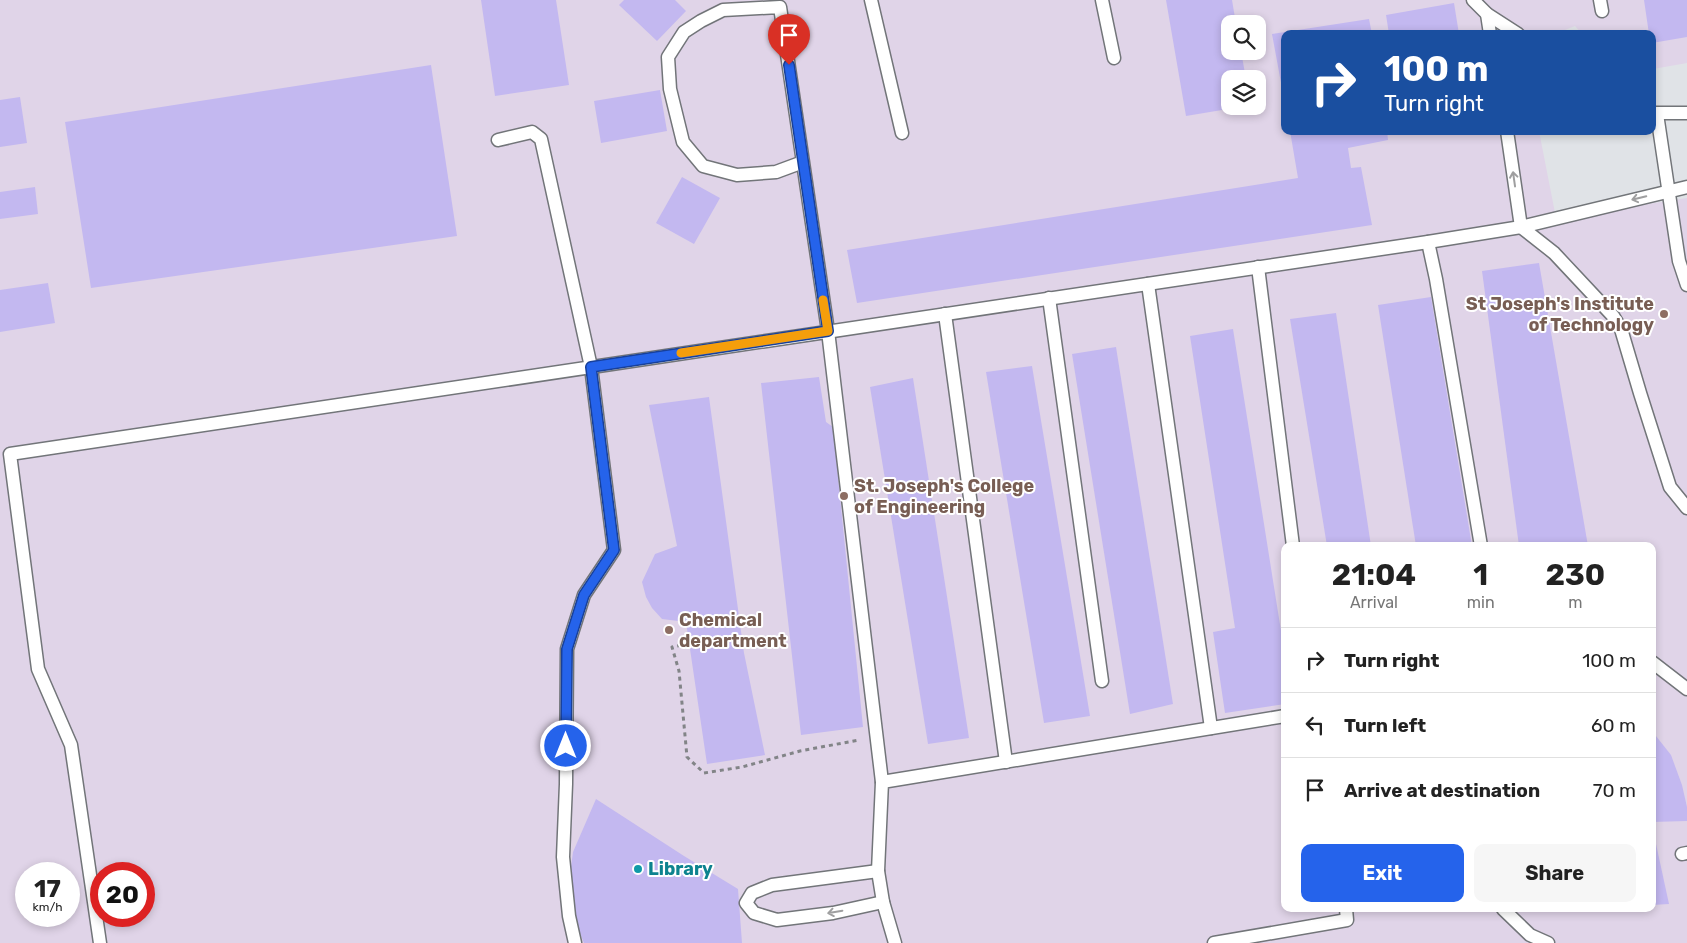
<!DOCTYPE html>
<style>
:root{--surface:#fff;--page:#f6f6f6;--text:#222;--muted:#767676;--line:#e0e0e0;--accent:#2563eb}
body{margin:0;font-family:Rubik,sans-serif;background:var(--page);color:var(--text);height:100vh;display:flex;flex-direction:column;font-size:19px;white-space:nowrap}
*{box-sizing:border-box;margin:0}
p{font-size:16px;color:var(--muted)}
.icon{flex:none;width:28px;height:28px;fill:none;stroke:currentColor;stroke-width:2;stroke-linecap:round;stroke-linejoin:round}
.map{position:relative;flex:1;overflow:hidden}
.panel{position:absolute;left:1281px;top:542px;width:375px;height:370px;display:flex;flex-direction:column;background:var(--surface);border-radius:10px;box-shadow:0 2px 8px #0003}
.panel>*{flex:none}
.guide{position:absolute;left:1281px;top:30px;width:375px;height:105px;border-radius:10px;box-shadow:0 2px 8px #0003;background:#1a4fa0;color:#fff;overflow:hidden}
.fabs{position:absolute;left:1221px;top:15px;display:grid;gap:10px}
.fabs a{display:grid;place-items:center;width:45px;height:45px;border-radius:10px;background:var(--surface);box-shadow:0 2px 8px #0003;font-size:25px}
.speed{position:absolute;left:15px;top:862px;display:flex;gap:10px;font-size:25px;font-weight:700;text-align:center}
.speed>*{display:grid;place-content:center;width:65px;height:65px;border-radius:50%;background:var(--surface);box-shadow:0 2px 8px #0003;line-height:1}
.speed small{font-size:12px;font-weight:400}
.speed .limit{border:8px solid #d22;background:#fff;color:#111}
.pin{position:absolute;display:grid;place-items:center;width:42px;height:42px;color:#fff;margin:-51px -21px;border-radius:50% 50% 50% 0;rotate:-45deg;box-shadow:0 0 5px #0007}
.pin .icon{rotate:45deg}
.me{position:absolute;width:55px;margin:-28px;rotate:0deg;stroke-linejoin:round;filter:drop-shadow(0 0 4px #0008)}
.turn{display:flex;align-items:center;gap:18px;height:105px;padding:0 20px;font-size:22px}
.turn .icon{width:65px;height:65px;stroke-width:2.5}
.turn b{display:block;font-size:35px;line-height:42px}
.eta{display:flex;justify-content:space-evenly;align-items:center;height:85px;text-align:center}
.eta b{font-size:30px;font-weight:700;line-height:35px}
.button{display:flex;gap:10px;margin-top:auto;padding:10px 20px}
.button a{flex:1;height:58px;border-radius:10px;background:var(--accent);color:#fff;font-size:20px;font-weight:700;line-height:58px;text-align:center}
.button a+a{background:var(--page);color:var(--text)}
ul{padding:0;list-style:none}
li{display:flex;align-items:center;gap:15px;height:65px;padding:0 20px;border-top:1px solid var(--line)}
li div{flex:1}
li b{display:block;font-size:19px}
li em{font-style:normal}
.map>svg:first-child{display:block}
.education{fill:#e0d4e8;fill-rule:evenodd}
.building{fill:#c3b8f0}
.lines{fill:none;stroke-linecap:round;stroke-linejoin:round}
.service-casing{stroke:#727579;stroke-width:15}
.path{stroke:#828487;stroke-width:3;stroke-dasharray:4 4;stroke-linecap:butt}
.service{stroke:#fff;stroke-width:12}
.oneway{stroke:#9f9fa0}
.route-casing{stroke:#184099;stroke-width:12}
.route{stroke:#2563eb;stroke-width:9}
.slow{stroke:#f59e0b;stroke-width:9}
.education-dot{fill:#8d6e63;stroke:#fff;stroke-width:2}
.culture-dot{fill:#0f9aa8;stroke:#fff;stroke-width:2}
.labels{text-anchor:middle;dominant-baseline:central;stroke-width:4;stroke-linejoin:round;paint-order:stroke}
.education-label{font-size:18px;font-weight:bold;fill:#785e54;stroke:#fff;text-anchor:start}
.culture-label{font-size:18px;font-weight:bold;fill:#0d838f;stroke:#fff;text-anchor:start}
</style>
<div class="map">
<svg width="1687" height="943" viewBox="0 0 1687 943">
<rect width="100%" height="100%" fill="#e0e3e7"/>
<path class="education" d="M0 0H1687V63L1653 69 1652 34H1582L1575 26 1555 34H1285V131H1539L1556 218 1687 198V943H0ZM1230 24H1258V51H1230ZM1230 79H1258V106H1230ZM1285 546H1652V909H1285ZM26 874H69V916H26ZM101 874H144V916H101Z"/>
<g class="building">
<path d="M481 0H556L569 85 495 96Z"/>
<path d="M624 0H675L686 11 657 41 619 5Z"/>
<path d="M1166 0H1232L1236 24H1230V51H1241L1246 79H1230V106L1240 107 1186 116Z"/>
<path d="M1644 0H1687V37L1652 43V34H1649Z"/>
<path d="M1454 3 1459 34H1389L1386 15Z"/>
<path d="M1369 19 1372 34H1285L1284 99 1272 34Z"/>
<path d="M431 65 457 236 91 288 65 122Z"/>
<path d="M660 90 667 131 601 143 594 101Z"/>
<path d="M20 97 27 143 0 147V100Z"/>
<path d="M1290 131H1387L1388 140 1348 148 1351 168 1361 167 1372 225 857 303 847 250 1298 178Z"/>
<path d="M682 177 720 198 694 244 656 223Z"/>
<path d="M35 187 38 214 0 219V192Z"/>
<path d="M1539 263 1588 546H1519L1482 271Z"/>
<path d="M48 283 55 323 0 332V290Z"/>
<path d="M1431 297 1472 546H1416L1378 305Z"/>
<path d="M1336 313 1371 546H1327L1290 319Z"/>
<path d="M1233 329 1285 656V704L1225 713 1213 632 1235 628 1190 336Z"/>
<path d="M1116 347 1173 704 1130 714 1072 354Z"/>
<path d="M1032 366 1090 716 1044 723 986 372Z"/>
<path d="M819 377 826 422 833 427 863 727 801 735 761 383Z"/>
<path d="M913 378 969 738 928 744 870 387Z"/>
<path d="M709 397 744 653 765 755 707 764 686 622 662 619 652 608 646 597 642 582 655 554 677 546 649 405Z"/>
<path d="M1652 731 1671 755 1682 785 1687 807V821L1652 822Z"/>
<path d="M596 799 684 856 738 889 742 943H584L576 924 569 881 573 852Z"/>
<path d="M1652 830H1653L1669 904 1652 905Z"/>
</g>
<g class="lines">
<defs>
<g id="service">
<path d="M871 0 902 133"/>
<path d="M1102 0 1114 58"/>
<path d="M1473 0 1487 14 1518 34"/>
<path d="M1600 0 1602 11"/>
<path d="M1487 14 1490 34"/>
<path d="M1652 113H1687"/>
<path d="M1657 114 1679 261 1687 285"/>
<path d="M1507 131 1521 227 1554 253 1613 316 1621 329 1640 393 1670 487 1687 508"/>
<path d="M498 140 532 132 541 139 591 367 614 550 584 595 567 649 566 784 563 857 569 916 575 943"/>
<path d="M803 162 776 172 737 175 703 166 683 142 670 89 668 57 684 32 701 21 723 10 780 7 828 331 882 782"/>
<path d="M1428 242 1436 279 1481 546"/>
<path d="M1258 267 1293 546"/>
<path d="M1148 284 1211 728"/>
<path d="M1049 298 1102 681"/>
<path d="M945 314 1006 762"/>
<path d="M1652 662 1687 689"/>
<path d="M1682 854 1687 853"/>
<path d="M878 871 772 885 752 893 746 903 754 913 777 920 833 913 883 902"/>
<path d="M1503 909 1530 935 1548 943"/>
<path d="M100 943 71 745 38 669 10 454 1428 242 1521 227 1687 187"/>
<path d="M895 943 883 902 878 871 882 782 1285 716"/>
<path d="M1214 943 1347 920 1346 909"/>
</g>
</defs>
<use href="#service" class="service-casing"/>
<path class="path" d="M689 644 672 647 679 671 687 757 704 773 742 767 800 751 859 740"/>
<use href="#service" class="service"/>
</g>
<defs><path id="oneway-shaft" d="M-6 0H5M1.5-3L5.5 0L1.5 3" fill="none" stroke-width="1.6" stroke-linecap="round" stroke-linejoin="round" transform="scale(1.25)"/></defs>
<g class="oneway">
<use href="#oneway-shaft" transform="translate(1514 179) rotate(-98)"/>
<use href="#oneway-shaft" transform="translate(1639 198) rotate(166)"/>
<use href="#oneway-shaft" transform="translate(835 912) rotate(170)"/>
</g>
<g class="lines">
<defs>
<path id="route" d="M566 746 567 649 584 595 614 550 591 367 828 331 789 65"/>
</defs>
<use href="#route" class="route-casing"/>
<use href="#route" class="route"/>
<path class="slow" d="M681 353 828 331 823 300"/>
</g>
<g class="education-dot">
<circle cx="1664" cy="314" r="5"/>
<circle cx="844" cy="496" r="5"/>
<circle cx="669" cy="630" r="5"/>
</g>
<circle class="culture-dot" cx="638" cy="869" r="5"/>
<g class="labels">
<g class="education-label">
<text x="1654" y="304" text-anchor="end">St Joseph's Institute<tspan x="1654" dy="21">of Technology</tspan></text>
<text x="854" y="486">St. Joseph's College<tspan x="854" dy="21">of Engineering</tspan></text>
<text x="679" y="620">Chemical<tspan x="679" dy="21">department</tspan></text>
</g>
<g class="culture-label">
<text x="648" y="869">Library</text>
</g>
</g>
</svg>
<div class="fabs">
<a><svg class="icon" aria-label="search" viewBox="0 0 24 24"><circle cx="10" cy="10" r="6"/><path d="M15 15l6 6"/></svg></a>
<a><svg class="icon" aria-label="layers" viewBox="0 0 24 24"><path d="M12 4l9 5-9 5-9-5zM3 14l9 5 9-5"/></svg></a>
</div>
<div class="speed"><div>17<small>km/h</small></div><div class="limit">20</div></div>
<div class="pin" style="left:789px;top:65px;background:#d93025"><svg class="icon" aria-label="arrive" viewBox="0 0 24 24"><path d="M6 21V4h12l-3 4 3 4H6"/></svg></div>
<svg class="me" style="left:566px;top:746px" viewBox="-20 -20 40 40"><circle r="17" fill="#2563eb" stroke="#fff" stroke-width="3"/><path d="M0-11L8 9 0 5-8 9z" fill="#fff"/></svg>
<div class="guide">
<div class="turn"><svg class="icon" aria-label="right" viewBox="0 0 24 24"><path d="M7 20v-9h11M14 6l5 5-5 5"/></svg><div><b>100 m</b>Turn right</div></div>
</div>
<section class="panel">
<div class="eta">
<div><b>21:04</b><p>Arrival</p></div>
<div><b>1</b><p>min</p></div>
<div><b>230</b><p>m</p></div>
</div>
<ul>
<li><svg class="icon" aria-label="right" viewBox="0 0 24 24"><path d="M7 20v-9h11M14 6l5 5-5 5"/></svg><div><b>Turn right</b></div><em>100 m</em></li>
<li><svg class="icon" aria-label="left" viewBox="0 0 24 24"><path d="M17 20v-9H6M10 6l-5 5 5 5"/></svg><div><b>Turn left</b></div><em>60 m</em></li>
<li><svg class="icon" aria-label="arrive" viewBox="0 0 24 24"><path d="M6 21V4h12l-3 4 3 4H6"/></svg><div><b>Arrive at destination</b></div><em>70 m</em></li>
</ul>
<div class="button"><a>Exit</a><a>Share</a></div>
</section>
</div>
